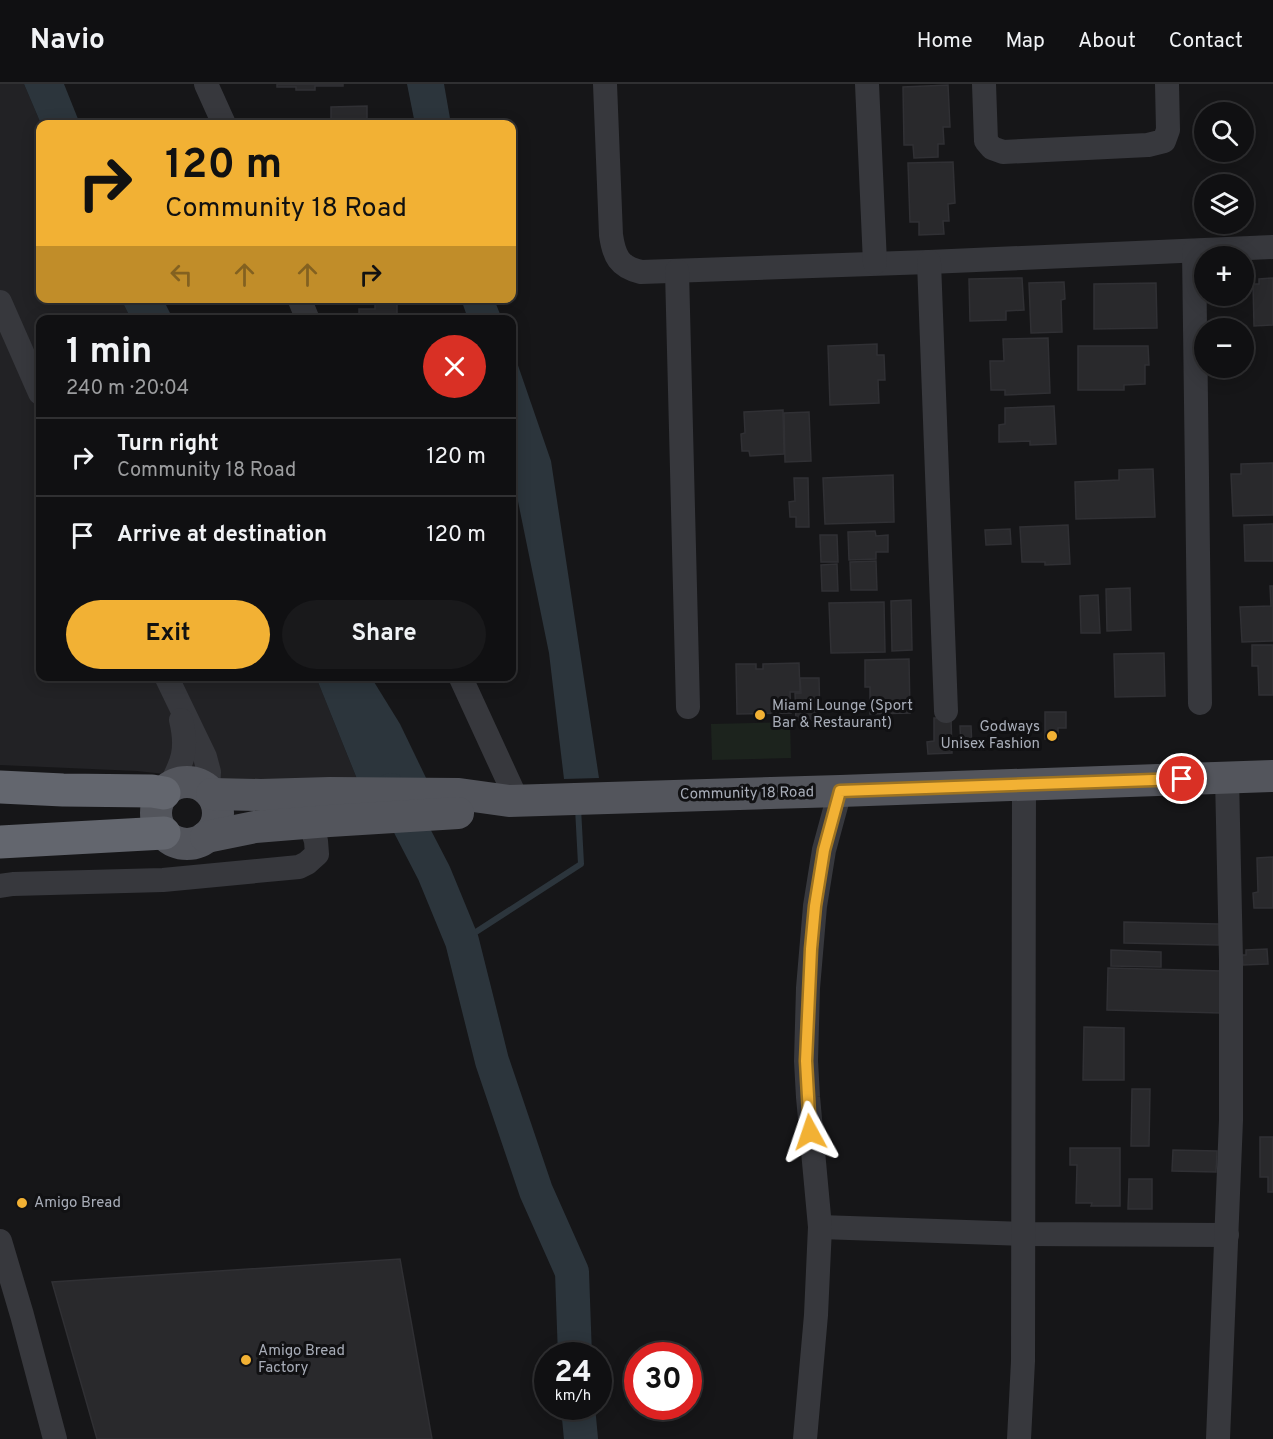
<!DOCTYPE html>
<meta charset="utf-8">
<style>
:root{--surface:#101012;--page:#19191b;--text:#f1f3f6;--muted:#9c9d9f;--line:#303032;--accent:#f2b134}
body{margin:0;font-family:Overpass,sans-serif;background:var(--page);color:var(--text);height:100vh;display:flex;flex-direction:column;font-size:22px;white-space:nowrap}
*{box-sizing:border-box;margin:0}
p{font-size:20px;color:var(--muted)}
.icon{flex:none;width:33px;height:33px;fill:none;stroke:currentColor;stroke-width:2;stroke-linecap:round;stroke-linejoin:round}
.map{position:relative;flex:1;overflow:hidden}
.panel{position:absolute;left:36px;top:231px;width:480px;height:366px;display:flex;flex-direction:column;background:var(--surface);border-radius:12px;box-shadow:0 3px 15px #0003,0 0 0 2px var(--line)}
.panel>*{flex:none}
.hud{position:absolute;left:36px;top:36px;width:480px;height:183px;border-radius:12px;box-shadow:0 3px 15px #0003,0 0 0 2px var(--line);background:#f2b134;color:#111;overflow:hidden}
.controls{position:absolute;left:1194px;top:18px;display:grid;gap:12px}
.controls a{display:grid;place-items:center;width:60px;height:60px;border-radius:50%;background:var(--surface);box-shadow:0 3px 15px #0003,0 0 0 2px var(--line);font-size:30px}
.speed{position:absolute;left:534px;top:1258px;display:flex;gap:12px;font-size:30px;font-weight:700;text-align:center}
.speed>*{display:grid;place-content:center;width:78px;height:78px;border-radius:50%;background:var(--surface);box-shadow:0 3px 15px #0003,0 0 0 2px var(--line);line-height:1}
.speed small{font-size:15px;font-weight:400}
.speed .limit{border:9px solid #d22;background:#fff;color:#111}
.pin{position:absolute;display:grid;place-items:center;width:51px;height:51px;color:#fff;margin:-26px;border:3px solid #fff;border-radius:50%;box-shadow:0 2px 6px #0007}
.me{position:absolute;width:66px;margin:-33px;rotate:355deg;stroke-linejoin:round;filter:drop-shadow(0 0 4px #0008)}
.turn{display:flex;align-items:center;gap:21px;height:126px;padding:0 30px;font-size:27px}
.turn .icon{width:78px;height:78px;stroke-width:2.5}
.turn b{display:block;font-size:42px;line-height:51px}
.lanes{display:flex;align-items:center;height:57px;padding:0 30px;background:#0003;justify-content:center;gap:30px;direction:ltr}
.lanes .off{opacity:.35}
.round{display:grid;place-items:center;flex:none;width:63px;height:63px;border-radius:32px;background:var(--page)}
.head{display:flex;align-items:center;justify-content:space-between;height:102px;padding:0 30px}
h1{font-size:36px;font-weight:700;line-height:45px}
.action{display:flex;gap:12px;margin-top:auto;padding:12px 30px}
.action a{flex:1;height:69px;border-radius:36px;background:var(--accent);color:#111;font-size:24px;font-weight:700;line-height:69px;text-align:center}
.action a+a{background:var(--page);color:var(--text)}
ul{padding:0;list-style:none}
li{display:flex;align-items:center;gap:18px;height:78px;padding:0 30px;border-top:2px solid var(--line)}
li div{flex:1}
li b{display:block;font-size:22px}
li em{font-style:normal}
header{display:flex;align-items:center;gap:36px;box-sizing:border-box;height:84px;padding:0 30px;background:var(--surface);border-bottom:2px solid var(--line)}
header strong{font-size:28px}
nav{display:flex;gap:33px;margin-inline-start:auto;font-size:21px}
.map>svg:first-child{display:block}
.built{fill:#222225}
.green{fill:#1c231d}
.water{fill:#2c353c}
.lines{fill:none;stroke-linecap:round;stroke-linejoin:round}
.stream{stroke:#2c353c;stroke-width:6}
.river{stroke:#2c353c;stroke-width:34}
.building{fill:#29292c;stroke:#303034;stroke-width:1.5}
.minor{stroke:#37383d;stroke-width:24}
.major{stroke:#53555c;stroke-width:32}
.highway{stroke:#63666e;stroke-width:33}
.route-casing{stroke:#9d7322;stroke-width:15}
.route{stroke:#f2b134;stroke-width:10}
.poi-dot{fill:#f2b134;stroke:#111113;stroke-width:2}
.labels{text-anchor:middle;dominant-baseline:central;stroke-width:6;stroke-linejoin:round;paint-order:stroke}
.poi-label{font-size:15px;fill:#a8adb8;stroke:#111113;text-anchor:start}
.street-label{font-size:15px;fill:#a8adb8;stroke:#111113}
</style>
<header>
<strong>Navio</strong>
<nav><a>Home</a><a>Map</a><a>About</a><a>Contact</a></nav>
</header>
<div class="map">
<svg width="1273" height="1355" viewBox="0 0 1273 1355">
<rect width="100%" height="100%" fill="#161618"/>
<path class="built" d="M0 0H24L41 40 40 214 121 215 131 235 40 236V592L316 593 359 700 264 701 137 687 0 681Z"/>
<path class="green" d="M790 638 791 674 712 676 711 640Z"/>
<g class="water">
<path d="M24 0H64L80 40H41Z"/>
<path d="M407 0H444L451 40H415Z"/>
<path d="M121 215H163L173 235H131Z"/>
<path d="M461 215H494L502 235H468Z"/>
<path d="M512 264 551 377 599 694 564 695 549 569 512 388Z"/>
<path d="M316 593H371L400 640 428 698 359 700Z"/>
</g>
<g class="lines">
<path class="stream" d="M462 857 581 780 578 724"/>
<g class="river">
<path d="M391 706 434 789 462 857 492 977 536 1107 572 1188 575 1272"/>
<path d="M578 1323 581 1355"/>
</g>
</g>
<g class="building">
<path d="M277 0H343V2H315V6H296V3H277Z"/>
<path d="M948 1 950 43H943L944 60H938V73L914 74 913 61H904L903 3Z"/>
<path d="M367 22V36L352 37V40H331V23Z"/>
<path d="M953 78 955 119 948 120 949 137H943L944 150 919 151V138H910L908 79Z"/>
<path d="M1022 194 1024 226 1006 227V236L970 237 969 195Z"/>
<path d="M1273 194V241L1254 242 1253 200H1259V195Z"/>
<path d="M1064 198 1065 215 1061 216 1062 248 1031 249 1029 199Z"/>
<path d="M1156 199 1157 244 1094 245V200Z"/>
<path d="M375 214H397V236H359V225H375Z"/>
<path d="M1048 254 1050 309 1005 311V306H991L990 277H1004L1003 255Z"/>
<path d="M877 260V271H884L885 296H878L879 319 830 321 828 262Z"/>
<path d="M1078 262H1148L1149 281H1145V300L1124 301V306H1078Z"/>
<path d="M1054 322 1056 360 1030 361V357L999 358V341L1005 340V324Z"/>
<path d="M783 326 784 370 750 372 749 367H742L741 350 745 349 744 328Z"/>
<path d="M809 328 811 377 785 378 784 329Z"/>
<path d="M1273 379V431L1233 432 1231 390H1241V380Z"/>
<path d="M1153 385 1155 433 1076 435 1075 398 1119 396V386Z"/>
<path d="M893 391 894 438 825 440 823 394Z"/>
<path d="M794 394H808L809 443H796V433H790L789 418 795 417Z"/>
<path d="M1273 440V477H1245L1244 441Z"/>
<path d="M1068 441 1070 480 1045 481V478H1022L1020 443Z"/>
<path d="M1010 445 1011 460 986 461 985 446Z"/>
<path d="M875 447 876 452 888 451V468H876V475L849 476 848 448Z"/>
<path d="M820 451H837L838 478H821Z"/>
<path d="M876 477 877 506H851L850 478Z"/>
<path d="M837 480 838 507H822L821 481Z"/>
<path d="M1270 502H1273V557L1242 558 1240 523 1271 522Z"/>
<path d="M1130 504 1131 546 1107 547 1106 505Z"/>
<path d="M1098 511 1100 549H1081L1080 512Z"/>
<path d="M911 516 912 566 892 567 891 517Z"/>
<path d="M884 518 885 568 831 569 829 519Z"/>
<path d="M1252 561H1273V611H1259L1258 582H1252Z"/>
<path d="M1164 569 1165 612 1115 613 1114 570Z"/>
<path d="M909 575 910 629 870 630V603H865V576Z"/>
<path d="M799 579 800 608H790L791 629 737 630 736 580H756V585H763V580Z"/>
<path d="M800 594H819L820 636 796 637 795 609H801Z"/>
<path d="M1045 628H1066V644H1058V655H1045Z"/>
<path d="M934 634H951L952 669 928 670 927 658 934 657Z"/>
<path d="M960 642H971L972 663H961Z"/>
<path d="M1273 773V824H1254L1253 809 1258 808 1257 774Z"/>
<path d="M1124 838 1219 840V861L1124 859Z"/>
<path d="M1267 865 1268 880 1243 881 1242 871H1246V866Z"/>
<path d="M1111 866 1161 868V883L1111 882Z"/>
<path d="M1108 884 1222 887 1221 929 1107 926Z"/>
<path d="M1084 943 1124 944V996H1083Z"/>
<path d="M1132 1005H1150L1149 1062H1131Z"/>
<path d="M1260 1053H1273V1108H1268V1093H1260Z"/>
<path d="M1070 1064H1120V1122H1091L1092 1119H1076L1077 1081H1070Z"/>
<path d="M1173 1066 1217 1067 1216 1088 1172 1087Z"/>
<path d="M1129 1095H1152V1125H1128Z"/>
<path d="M400 1175 432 1355H97L52 1198Z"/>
</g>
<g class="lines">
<g class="minor">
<path d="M206 0 224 40"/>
<path d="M605 0 611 151C614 172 619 183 641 188L929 178 1273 163"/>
<path d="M867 0 875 179"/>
<path d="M984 0 986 57 992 64 1003 68 1148 61 1164 57 1168 46 1167 0"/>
<path d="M1194 167 1200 619"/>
<path d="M929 178 946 627"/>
<path d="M677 187 688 623"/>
<path d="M299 214 308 236"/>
<path d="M0 218 40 309"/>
<path d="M166 592 205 673 209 688 208 705"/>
<path d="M460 592 517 716"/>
<path d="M169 704C183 678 188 665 181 636"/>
<path d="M0 802 13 800 163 796 299 783 307 779 317 770 316 757 310 739"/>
<path d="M820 1143 1023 1150 1227 1151"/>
<path d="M0 1157 22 1231 55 1355"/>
<path d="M805 1355 816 1231 820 1143 808 1013 806 977 808 904 815 822 824 766 840 707"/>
<path d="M1019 1355 1023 1277 1024 701"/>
<path d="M1218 1355 1231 1036V876L1227 693"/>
</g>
<g class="major">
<circle cx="187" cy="729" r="31"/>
<path d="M212 710 261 711 330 709 459 710 509 717 840 707 1273 692"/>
<path d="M206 753 255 743 329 737 458 729"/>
</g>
<g class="highway">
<path d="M0 703 63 706 152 707 164 709"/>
<path d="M0 758 164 749"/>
</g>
</g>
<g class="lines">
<defs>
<path id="route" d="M810 1048 806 977 811 865 815 822 824 766 840 707 1182 695"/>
</defs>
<use href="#route" class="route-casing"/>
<use href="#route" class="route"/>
</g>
<g class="poi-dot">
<circle cx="760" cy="631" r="6"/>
<circle cx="1052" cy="652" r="6"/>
<circle cx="22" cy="1119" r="6"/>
<circle cx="246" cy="1276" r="6"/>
</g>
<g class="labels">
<g class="poi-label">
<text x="772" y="622">Miami Lounge (Sport<tspan x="772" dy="17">Bar &amp; Restaurant)</tspan></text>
<text x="1040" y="643" text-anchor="end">Godways<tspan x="1040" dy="17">Unisex Fashion</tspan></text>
<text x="34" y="1119">Amigo Bread</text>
<text x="258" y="1267">Amigo Bread<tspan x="258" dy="17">Factory</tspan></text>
</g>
<g class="street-label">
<text transform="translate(747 710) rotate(-1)">Community 18 Road</text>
</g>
</g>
</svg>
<div class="controls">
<a><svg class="icon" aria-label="search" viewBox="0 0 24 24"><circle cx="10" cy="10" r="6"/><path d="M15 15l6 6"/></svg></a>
<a><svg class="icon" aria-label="layers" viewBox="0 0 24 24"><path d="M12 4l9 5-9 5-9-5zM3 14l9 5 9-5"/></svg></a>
<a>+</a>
<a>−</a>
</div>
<div class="speed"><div>24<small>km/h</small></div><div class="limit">30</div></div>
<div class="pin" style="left:1182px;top:695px;background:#d93025"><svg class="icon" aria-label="arrive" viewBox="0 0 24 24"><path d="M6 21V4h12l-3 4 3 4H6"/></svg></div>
<svg class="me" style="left:810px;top:1048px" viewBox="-20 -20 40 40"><path d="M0-17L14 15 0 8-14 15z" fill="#f2b134" stroke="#fff" stroke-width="4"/></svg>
<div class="hud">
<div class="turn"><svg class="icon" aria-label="right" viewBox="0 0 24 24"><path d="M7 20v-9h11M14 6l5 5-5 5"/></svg><div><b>120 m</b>Community 18 Road</div></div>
<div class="lanes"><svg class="icon off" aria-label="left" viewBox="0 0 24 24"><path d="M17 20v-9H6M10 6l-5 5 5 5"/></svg><svg class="icon off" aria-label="ahead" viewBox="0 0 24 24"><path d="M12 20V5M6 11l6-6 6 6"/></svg><svg class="icon off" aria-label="ahead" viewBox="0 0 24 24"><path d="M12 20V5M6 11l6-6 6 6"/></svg><svg class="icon" aria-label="right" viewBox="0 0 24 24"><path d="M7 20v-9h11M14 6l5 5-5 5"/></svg></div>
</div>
<section class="panel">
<div class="head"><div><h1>1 min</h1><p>240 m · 20:04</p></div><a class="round" style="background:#d93025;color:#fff"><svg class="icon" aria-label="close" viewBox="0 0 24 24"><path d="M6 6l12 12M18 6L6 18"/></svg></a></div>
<ul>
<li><svg class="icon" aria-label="right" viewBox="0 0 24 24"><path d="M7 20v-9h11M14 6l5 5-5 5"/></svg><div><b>Turn right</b><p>Community 18 Road</p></div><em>120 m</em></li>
<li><svg class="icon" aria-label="arrive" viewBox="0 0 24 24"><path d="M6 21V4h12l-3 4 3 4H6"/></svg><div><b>Arrive at destination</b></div><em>120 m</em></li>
</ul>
<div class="action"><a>Exit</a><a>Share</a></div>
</section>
</div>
